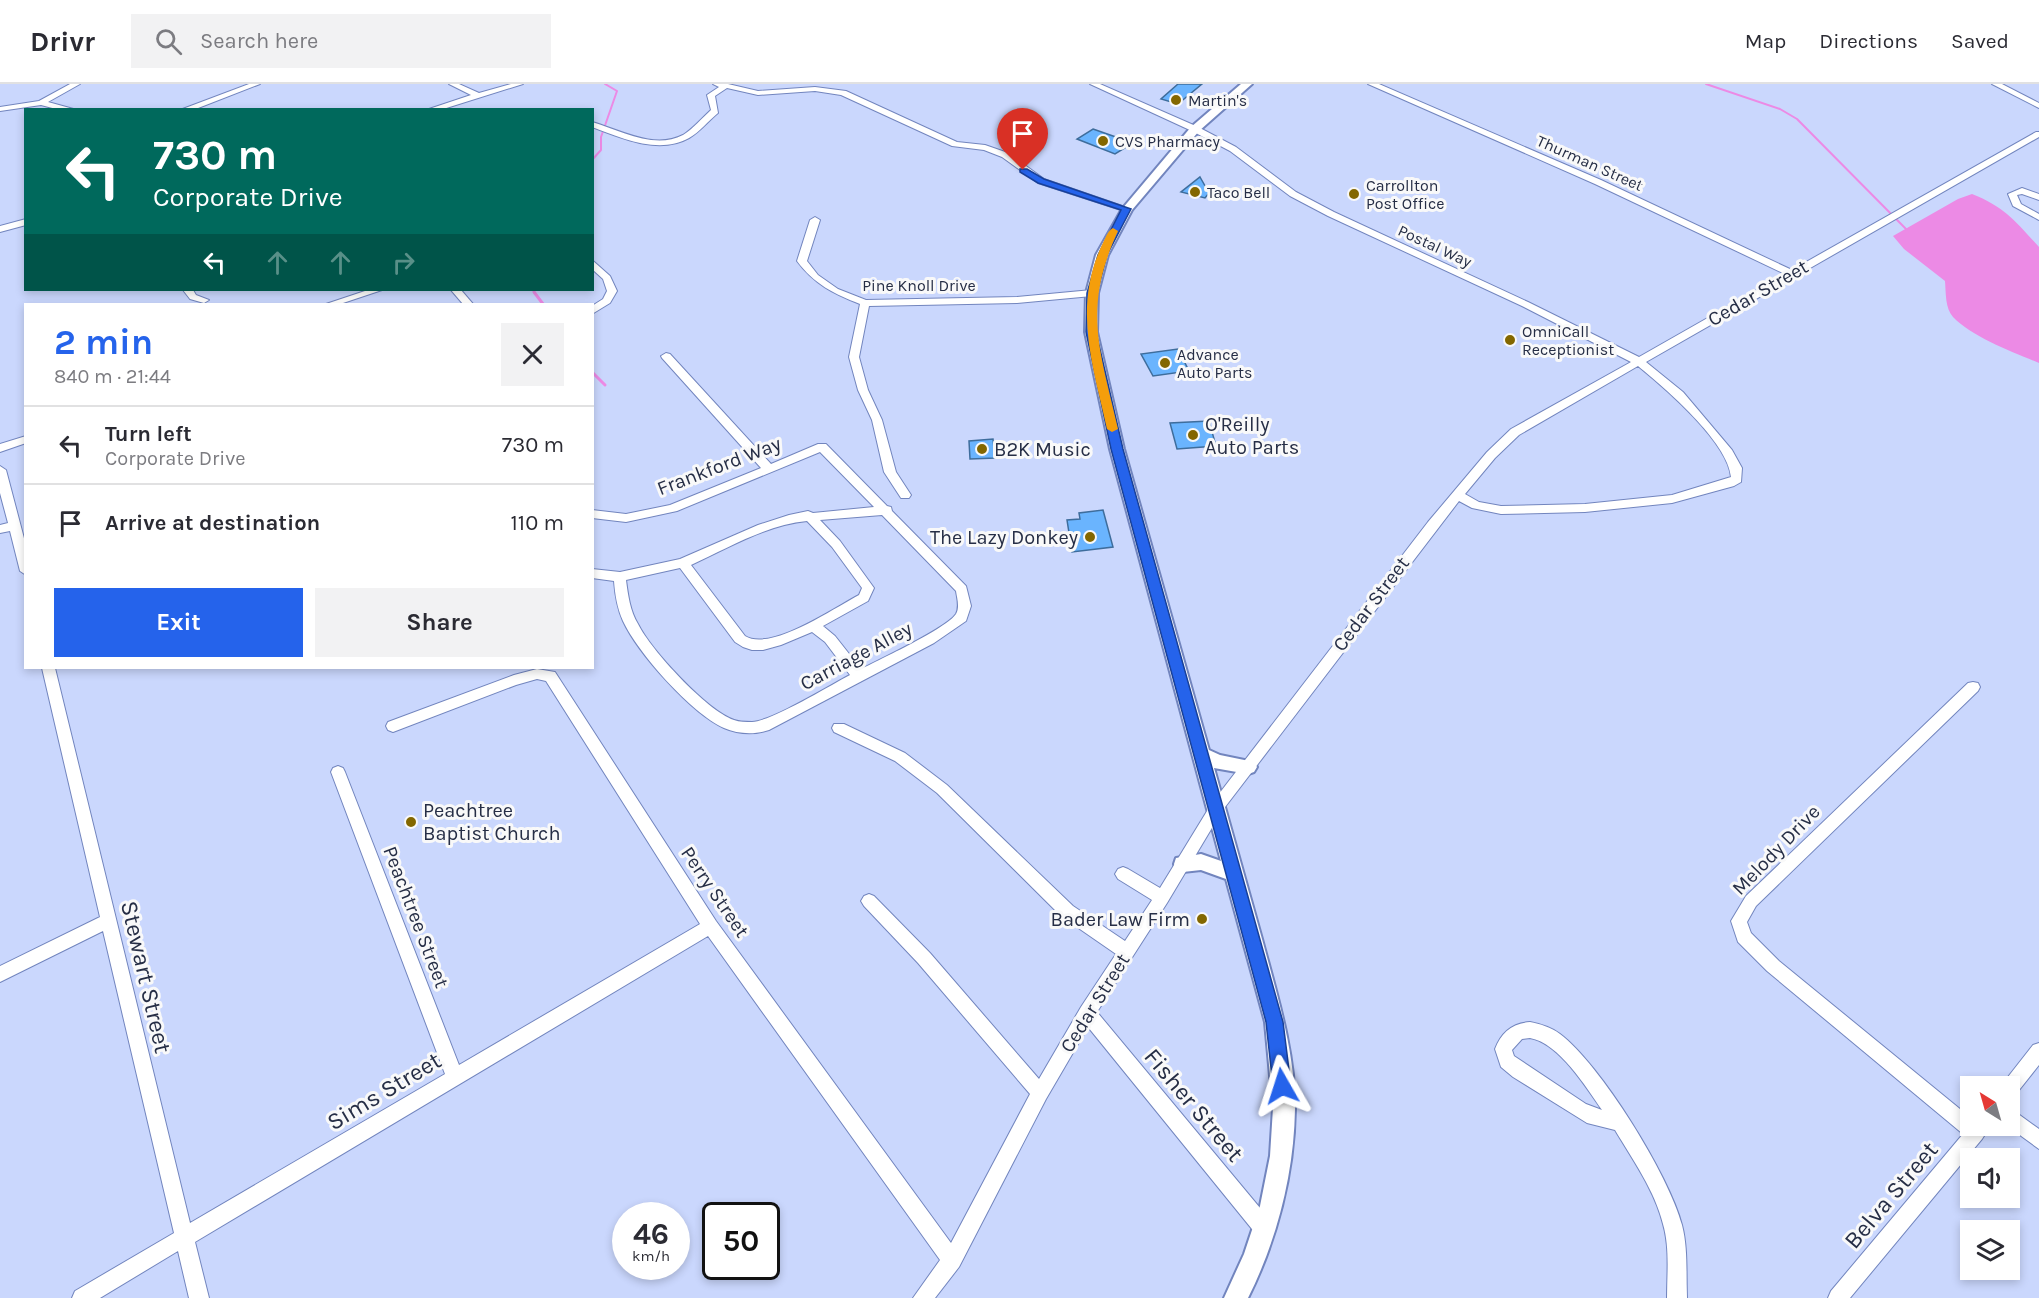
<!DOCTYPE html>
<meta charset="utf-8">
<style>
:root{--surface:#fff;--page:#f2f2f3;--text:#2b2b33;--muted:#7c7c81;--line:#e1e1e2;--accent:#2563eb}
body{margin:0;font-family:Karla,sans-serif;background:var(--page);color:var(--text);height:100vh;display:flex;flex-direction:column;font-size:22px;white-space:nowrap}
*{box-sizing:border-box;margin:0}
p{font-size:20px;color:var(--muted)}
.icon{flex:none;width:33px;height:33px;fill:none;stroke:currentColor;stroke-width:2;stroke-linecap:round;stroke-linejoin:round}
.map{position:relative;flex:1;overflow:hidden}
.details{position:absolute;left:24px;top:219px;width:570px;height:366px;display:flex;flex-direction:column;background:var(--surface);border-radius:0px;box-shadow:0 3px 9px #0003}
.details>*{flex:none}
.guide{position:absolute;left:24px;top:24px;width:570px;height:183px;border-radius:0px;box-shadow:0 3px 9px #0003;background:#00695c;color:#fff;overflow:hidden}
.needle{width:39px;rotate:323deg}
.fabs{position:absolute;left:1960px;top:992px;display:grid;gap:12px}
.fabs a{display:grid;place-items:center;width:60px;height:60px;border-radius:0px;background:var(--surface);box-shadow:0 3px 9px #0003;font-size:30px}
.speed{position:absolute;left:612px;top:1118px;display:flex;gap:12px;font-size:30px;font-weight:700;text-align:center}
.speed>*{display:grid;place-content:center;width:78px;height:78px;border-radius:50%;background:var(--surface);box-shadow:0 3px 9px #0003;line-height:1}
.speed small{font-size:15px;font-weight:400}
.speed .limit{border:3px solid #111;border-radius:9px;background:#fff;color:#111}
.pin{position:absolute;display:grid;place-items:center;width:51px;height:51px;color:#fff;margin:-62px -26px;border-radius:50% 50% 50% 0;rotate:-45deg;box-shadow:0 0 6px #0007}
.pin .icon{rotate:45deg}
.me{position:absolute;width:66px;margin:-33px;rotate:354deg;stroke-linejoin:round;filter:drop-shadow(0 0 4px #0008)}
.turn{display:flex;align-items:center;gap:21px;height:126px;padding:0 30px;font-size:27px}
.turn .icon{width:78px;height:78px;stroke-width:2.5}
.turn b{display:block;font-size:42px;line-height:51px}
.lanes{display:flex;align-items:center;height:57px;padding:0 30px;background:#0003;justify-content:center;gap:30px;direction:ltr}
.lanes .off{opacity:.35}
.round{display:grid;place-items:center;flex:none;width:63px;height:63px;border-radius:0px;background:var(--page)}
.headline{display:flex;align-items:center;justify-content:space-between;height:102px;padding:0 30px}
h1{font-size:36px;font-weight:700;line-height:45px;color:var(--accent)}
.button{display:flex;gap:12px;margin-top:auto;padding:12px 30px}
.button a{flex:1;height:69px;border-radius:0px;background:var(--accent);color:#fff;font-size:24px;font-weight:700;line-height:69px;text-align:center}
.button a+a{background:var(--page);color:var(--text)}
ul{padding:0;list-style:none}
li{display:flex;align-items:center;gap:18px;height:78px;padding:0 30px;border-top:2px solid var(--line)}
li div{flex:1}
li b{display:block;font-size:22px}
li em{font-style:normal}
header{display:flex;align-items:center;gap:36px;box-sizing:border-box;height:84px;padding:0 30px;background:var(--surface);border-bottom:2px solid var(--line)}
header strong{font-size:28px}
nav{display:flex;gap:33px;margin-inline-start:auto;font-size:21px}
.search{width:420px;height:54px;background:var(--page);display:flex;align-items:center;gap:15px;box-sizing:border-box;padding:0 21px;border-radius:0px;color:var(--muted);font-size:22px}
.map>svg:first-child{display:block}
.water{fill:#ec8ae5}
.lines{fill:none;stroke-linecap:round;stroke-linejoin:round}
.stream-far1{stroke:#ec8ae5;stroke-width:2}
.stream{stroke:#ec8ae5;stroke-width:3}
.building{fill:#6ab4fe;stroke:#3e6d9c;stroke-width:1.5}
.minor-casing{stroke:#7285be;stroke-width:2}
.major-casing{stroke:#7285be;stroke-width:4}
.minor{fill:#fff;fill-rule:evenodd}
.major{fill:#fff;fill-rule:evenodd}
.route{fill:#2563eb;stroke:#184099;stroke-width:1.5}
.slow{fill:#f59e0b}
.poi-dot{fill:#836700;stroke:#f9f9f9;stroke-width:2}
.labels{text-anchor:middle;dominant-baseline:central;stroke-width:6;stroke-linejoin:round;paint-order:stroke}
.far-poi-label{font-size:16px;fill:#262e46;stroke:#f9f9f9;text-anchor:start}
.far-street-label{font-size:16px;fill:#262e46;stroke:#f9f9f9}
.street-label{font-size:20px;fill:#262e46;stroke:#f9f9f9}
.poi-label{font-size:20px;fill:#262e46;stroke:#f9f9f9;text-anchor:start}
.near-street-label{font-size:24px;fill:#262e46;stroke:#f9f9f9}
</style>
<header>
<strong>Drivr</strong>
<div class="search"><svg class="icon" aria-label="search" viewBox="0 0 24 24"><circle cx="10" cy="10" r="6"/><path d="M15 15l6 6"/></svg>Search here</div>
<nav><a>Map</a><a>Directions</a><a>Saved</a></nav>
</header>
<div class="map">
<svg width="2039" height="1214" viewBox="0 0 2039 1214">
<rect width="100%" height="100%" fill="#cad7fd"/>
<path class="water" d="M1972 110C2005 123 2016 138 2039 163V279C2013 268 1972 253 1953 233 1945 224 1946 209 1945 197L1904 165 1893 152 1958 115Z"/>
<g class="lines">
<g class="stream-far1">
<path d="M1706 0 1780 25 1797 35 1907 146"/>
<path d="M592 76 601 66V53L617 7 605 0"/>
<path d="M533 206 535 209"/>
</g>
<g class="stream">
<path d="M534 208 543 220"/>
<path d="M592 288 605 301"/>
</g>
</g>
<g class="building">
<path d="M1178 0H1202L1178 20 1161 15Z"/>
<path d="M1093 45 1133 59 1115 70 1077 55Z"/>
<path d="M1200 93 1209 109 1205 114 1181 108Z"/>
<path d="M1178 265 1189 287 1153 292 1141 270Z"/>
<path d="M1209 337 1216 362 1177 365 1170 339Z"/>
<path d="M993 355 995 374 970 375 969 357Z"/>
<path d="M1103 426 1113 463 1072 468 1067 436 1080 435 1079 429Z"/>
</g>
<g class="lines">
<defs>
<g id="minor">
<path d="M70 0H80L48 18 77 26H60L41 21 0 27V23L39 17Z"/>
<path d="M249 0H260L193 26H180Z"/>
<path d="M449 0H459L479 9 511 0H523L440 26H426L471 11Z"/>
<path d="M713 0H728L758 7 815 3 846 7 957 58 985 61 1008 69 1044 95 1131 125 1124 127 1038 99 1002 73 984 66 952 62 841 11 815 7 758 11 727 4 715 12 718 29C708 37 700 48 689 54 659 71 621 54 592 43V38C620 46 654 66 683 51 693 45 702 34 711 26L707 11 719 3Z"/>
<path d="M1090 0H1100L1198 43 1236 63 1296 108 1334 128 1528 218 1639 273 1785 190 1595 100 1368 0H1379L1601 96 1792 186 2036 48H2039V53L1646 278 1683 308 1732 366 1742 384 1741 398 1734 402 1672 419 1585 428 1501 430 1472 424 1459 417 1222 727 1167 819 1097 928 1270 1136 1272 1143 1270 1150 1263 1152 1256 1150 1088 943 1046 1015 959 1183 935 1214H913L940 1176 708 852 195 1158 209 1214H189L178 1167 100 1214H72L75 1207 174 1149 103 847 0 898V882L100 833 42 584H55L190 1139 445 990 331 688 333 684 338 682 343 684 345 688 459 981 700 840 546 597 537 595 516 601 393 648 388 646 386 642 388 638 514 591 537 585 555 588 716 837 951 1159 1030 1010 918 879 864 822 861 817 864 812 869 810 874 812 930 869 1039 995 1081 923 1116 870 1061 832 937 709 895 677 834 648 832 644 834 640H844L905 669 947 701 1073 822 1125 857 1152 816 1118 795 1115 790 1118 785 1123 783 1128 785 1160 804 1212 719 1428 438 1487 368 1511 345 1631 278 1522 222 1328 132 1290 112 1230 67 1192 47ZM1638 282C1665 304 1728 358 1731 393L1672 411 1585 420 1501 422 1479 418 1465 410 1495 374 1519 351Z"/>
<path d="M1992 0H2002L2039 19V24Z"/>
<path d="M2022 104 2039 110V116L2022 110 2017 111 2021 120 2039 130V136L2013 122 2008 110Z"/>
<path d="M815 133 820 136 807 177 818 191 838 205 866 216 1017 213 1092 206 1097 209 1092 212 1017 219 869 222 859 273 868 306 882 336 896 388 911 411 909 414H901L884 388 872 336 858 306 849 273 860 220C834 210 814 200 797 177L810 136Z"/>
<path d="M26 135V141L0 148V142Z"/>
<path d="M592 176 610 192 617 207 610 219 592 230V222L603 215 607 207 603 195 592 185Z"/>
<path d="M183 206H193L196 211 209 216 204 219 190 215Z"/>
<path d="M368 206H382L340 220H326Z"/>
<path d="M451 206H461L473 220H463Z"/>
<path d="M666 269 670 270 771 380 818 360H826L887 422 891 423 892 427 966 502 971 522 966 537 934 559 769 646C754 651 738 650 724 644 691 629 638 569 623 537 617 524 615 510 614 497L592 494V485L620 488 680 475 758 441 789 431 808 427 813 429 874 423 820 368 677 427 626 438 592 434V426L626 430 670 421 761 384 662 274 661 272ZM882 431 956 507C957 514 960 523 956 530 947 544 879 576 861 585L835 552 823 542 868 517 874 504 840 457 820 436ZM807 437 832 463 862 504 859 511C834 524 771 568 745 552L691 481C728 464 766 441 807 437ZM680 484 735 558 743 563 752 566H763L781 561 812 548 825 558 850 591C829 602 772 637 752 638 746 638 739 638 734 636 706 626 651 566 638 540 630 527 628 511 626 496Z"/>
<path d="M26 352V359L0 368V360Z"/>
<path d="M0 382 6 386 26 462V491L20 487 10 447 0 449V441L8 439 0 409Z"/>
<path d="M1973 598 1978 599 1980 603 1978 607 1756 822 1747 838 1751 849 1779 877 1971 1034V1041H1991L1982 1055 1850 1214H1828L1831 1207 1963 1050 1767 887 1738 858 1731 837 1746 812 1968 599Z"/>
<path d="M1530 938C1540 940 1551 943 1560 950 1600 980 1669 1091 1682 1141 1688 1164 1686 1190 1687 1214H1667C1667 1190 1670 1164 1663 1140 1655 1107 1633 1076 1615 1046L1587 1039 1513 993 1501 983 1495 965C1501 949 1512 939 1530 938ZM1530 954C1559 959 1586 1003 1602 1026L1586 1020 1514 972 1512 966 1522 955Z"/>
<path d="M2039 959V981L2016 1010 2010 1013V1002H2002L2004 998 2033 961Z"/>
<path d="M2010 1024 2039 1045V1065L2006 1041H2010Z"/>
</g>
<path id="major" d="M1241 0H1252L1199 47 1132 126 1108 171 1098 209 1097 248 1124 365 1209 666 1220 671 1254 678 1257 683 1254 688 1248 690 1214 684C1230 741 1246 798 1262 855 1277 911 1295 967 1295 1025 1294 1090 1277 1156 1248 1214H1224L1244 1170 1260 1122 1270 1072 1273 1024 1265 938 1226 795 1201 786 1183 788 1176 786 1174 780 1176 774 1201 770 1221 777 1110 365 1085 248 1086 209 1096 171 1122 125 1191 43Z"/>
</defs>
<use href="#minor" class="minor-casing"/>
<use href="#major" class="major-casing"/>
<use href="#minor" class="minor"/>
<use href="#major" class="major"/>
</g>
<path class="route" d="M1020 85H1027L1044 95 1131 125 1107 171 1097 209 1096 248 1123 365 1283 938 1291 1002 1288 1008 1282 1010 1276 1008 1273 1002 1266 938 1111 365 1086 248 1087 209 1098 171 1121 126 1038 99 1020 88Z"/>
<path class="slow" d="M1113 144 1118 147C1082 225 1100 266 1118 345L1112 348 1107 345C1093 282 1073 225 1101 163 1105 156 1107 147 1113 144Z"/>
<g class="poi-dot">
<circle cx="1176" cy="16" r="6"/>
<circle cx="1103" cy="57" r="6"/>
<circle cx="1195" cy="108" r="6"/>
<circle cx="1354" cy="110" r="6"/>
<circle cx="1510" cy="256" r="6"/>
<circle cx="1165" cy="279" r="6"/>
<circle cx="1193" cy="351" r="6"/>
<circle cx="982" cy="365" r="6"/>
<circle cx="1090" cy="453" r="6"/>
<circle cx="411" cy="738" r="6"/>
<circle cx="1202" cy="835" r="6"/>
</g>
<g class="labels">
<g class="far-poi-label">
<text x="1188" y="16">Martin's</text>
<text x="1115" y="57">CVS Pharmacy</text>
<text x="1366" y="101">Carrollton<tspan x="1366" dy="18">Post Office</tspan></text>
<text x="1207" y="108">Taco Bell</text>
<text x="1522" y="247">OmniCall<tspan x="1522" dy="18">Receptionist</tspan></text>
<text x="1177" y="270">Advance<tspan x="1177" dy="18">Auto Parts</tspan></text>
</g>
<g class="far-street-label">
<text transform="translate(1590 79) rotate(24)">Thurman Street</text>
<text transform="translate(1435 162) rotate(25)">Postal Way</text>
<text x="919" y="201">Pine Knoll Drive</text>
</g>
<g class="street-label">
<text transform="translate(1758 209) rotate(-30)">Cedar Street</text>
<text transform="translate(719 382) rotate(-21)">Frankford Way</text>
<text transform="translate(1371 520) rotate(-53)">Cedar Street</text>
<text transform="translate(856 572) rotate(-28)">Carriage Alley</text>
<text transform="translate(1776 766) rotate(-46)">Melody Drive</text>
<text transform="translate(715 808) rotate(56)">Perry Street</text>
<text transform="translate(416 833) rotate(69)">Peachtree Street</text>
<text transform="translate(1095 919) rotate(-58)">Cedar Street</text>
</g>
<g class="poi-label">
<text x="1205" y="340">O'Reilly<tspan x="1205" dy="23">Auto Parts</tspan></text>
<text x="994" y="365">B2K Music</text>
<text x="1078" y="453" text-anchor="end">The Lazy Donkey</text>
<text x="423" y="726">Peachtree<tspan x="423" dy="23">Baptist Church</tspan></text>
<text x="1190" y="835" text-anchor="end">Bader Law Firm</text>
</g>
<g class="near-street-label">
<text transform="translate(146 893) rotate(77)">Stewart Street</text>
<text transform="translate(384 1007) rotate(-31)">Sims Street</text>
<text transform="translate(1194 1021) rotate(50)">Fisher Street</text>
<text transform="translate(1891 1111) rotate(-50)">Belva Street</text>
</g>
</g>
</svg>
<div class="fabs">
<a><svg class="needle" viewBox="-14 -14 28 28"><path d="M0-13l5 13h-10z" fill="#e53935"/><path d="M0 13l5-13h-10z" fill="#7c7c81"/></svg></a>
<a><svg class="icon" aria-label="sound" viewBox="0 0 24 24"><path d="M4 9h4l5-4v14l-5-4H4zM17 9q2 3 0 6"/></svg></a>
<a><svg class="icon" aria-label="layers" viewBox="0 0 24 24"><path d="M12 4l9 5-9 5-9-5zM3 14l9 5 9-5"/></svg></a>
</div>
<div class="speed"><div>46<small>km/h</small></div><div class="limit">50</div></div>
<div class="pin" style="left:1023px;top:86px;background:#d93025"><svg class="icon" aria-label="arrive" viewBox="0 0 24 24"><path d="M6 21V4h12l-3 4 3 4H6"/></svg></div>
<svg class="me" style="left:1282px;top:1002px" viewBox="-20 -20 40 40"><path d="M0-17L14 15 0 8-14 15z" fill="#2563eb" stroke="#fff" stroke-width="4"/></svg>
<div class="guide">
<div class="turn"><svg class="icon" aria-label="left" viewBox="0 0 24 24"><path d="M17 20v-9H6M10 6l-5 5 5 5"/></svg><div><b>730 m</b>Corporate Drive</div></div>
<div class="lanes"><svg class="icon" aria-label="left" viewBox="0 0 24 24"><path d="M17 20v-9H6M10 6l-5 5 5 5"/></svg><svg class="icon off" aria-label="ahead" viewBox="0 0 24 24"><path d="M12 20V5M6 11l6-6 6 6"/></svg><svg class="icon off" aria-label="ahead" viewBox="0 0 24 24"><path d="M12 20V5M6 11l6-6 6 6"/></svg><svg class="icon off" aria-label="right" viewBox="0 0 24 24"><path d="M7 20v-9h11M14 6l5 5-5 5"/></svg></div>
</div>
<section class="details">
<div class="headline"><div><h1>2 min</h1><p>840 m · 21:44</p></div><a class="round"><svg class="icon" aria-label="close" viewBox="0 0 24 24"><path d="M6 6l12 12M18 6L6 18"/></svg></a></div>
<ul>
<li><svg class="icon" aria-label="left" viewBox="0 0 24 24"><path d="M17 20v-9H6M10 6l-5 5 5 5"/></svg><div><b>Turn left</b><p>Corporate Drive</p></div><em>730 m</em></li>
<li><svg class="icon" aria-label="arrive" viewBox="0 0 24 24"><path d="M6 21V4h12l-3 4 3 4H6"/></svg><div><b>Arrive at destination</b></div><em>110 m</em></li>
</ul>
<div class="button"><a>Exit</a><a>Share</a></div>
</section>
</div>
